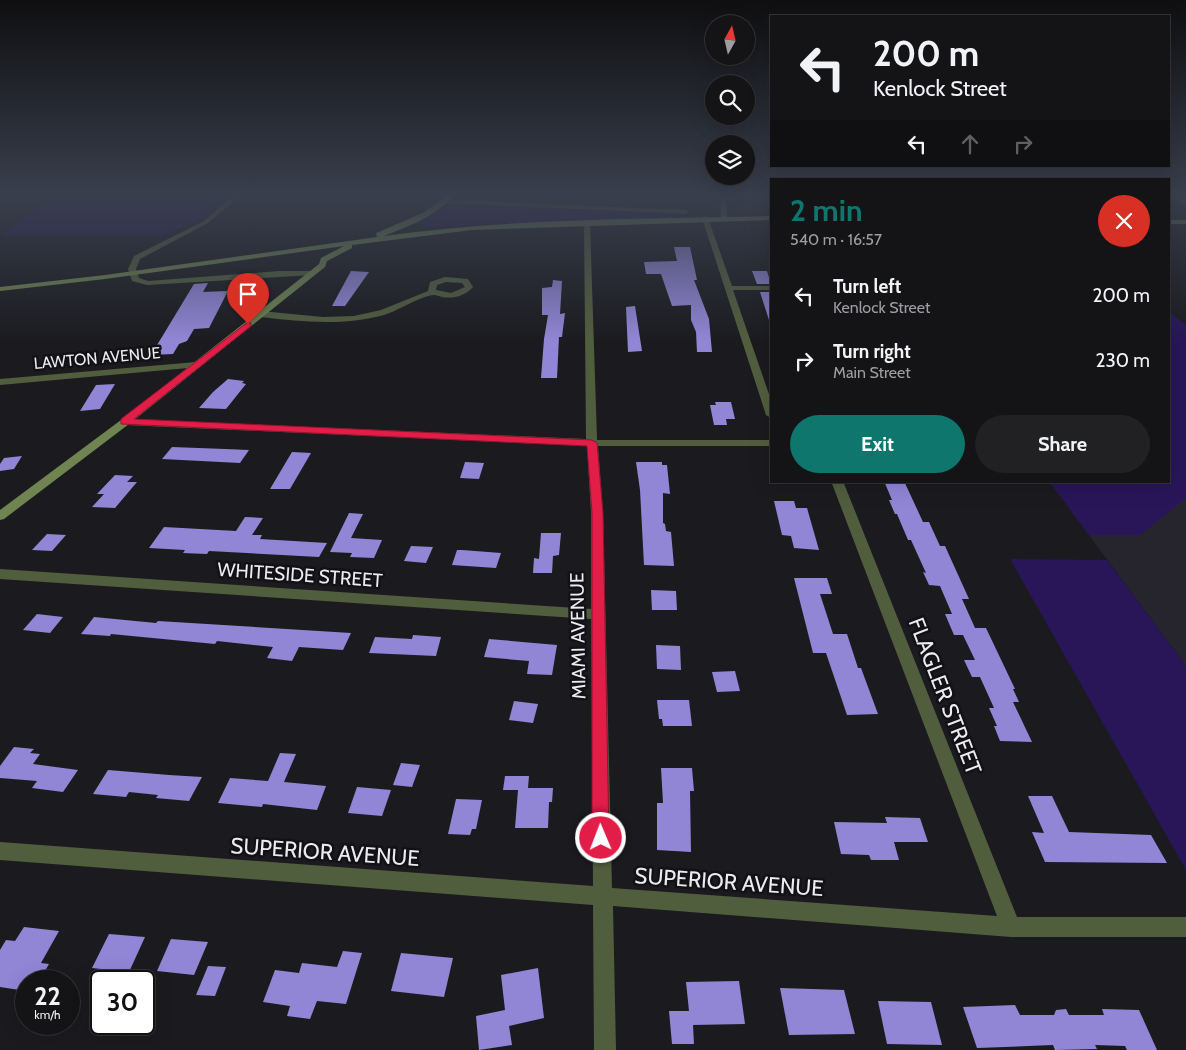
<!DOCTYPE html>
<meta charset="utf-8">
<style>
:root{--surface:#141417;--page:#212124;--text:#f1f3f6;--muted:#9d9ea1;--line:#333336;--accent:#0f766e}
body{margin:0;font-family:Cabin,sans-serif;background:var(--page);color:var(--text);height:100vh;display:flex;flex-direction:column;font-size:19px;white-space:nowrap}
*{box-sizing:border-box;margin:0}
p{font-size:16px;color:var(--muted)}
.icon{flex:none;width:28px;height:28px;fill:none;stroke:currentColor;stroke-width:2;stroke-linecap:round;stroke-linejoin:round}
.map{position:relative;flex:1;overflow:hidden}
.details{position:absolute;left:770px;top:178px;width:400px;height:305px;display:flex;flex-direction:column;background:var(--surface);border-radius:0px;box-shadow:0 5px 20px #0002,0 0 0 1px var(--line)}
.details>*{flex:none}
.top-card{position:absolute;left:770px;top:15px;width:400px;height:152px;border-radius:0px;box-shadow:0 5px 20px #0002,0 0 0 1px var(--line);background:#141417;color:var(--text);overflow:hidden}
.needle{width:32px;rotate:8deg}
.fabs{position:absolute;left:705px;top:15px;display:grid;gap:10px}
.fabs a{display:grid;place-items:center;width:50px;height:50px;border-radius:50%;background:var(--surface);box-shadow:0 5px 20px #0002,0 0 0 1px var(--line);font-size:25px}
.speed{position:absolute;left:15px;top:970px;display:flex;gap:10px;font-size:25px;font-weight:700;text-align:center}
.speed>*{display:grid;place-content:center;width:65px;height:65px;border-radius:50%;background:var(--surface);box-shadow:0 5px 20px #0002,0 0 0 1px var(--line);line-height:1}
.speed small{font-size:12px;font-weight:400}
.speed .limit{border:2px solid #111;border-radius:8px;background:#fff;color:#111}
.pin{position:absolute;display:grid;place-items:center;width:42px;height:42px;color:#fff;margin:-51px -21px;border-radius:50% 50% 50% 0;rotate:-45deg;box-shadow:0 0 5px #0007}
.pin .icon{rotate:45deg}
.me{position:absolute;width:55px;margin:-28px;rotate:359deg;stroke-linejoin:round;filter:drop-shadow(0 0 4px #0008)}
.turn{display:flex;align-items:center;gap:18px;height:105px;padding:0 20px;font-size:22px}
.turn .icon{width:65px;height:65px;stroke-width:2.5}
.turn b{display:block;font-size:35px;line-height:42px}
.lanes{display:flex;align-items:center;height:48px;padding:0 20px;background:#0003;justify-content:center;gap:25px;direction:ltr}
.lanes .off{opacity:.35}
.round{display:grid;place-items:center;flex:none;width:52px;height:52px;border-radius:26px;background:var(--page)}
.headline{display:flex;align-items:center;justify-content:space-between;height:85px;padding:0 20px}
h1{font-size:30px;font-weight:700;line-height:38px;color:var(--accent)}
.cta{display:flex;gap:10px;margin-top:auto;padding:10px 20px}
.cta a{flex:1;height:58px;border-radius:30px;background:var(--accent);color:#fff;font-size:20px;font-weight:700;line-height:58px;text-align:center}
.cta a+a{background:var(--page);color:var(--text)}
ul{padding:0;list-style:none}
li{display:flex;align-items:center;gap:15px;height:65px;padding:0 20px}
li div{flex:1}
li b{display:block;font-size:19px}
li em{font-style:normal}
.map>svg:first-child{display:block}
.built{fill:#26252e}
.green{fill:#281658}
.building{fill:#9186d6}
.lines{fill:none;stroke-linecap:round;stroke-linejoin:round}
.minor{fill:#515e3e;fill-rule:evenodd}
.secondary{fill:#6f8450;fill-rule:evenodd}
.route{fill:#e11d48;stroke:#92132f}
.labels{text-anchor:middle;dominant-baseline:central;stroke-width:5;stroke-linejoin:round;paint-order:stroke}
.far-street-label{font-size:16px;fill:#ececef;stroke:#121216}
.street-label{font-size:19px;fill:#ececef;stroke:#121216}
.near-street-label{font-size:22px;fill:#ececef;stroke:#121216}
</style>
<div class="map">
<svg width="1186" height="1050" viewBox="0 0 1186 1050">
<rect width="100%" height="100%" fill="#1b1b1f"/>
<path class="built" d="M1186 370V666L1049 481H1169Z"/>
<g class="green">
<path d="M54 195H228L199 220 163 236H0Z"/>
<path d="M448 205 685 215 690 217 424 227 421 222Z"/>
<path d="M1169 312 1186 325V498L1140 535H1089L1049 481H1169Z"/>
<path d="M1010 559 1107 560 1186 666V870Z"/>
</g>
<g class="building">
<path d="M674 247H690L697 280H694L709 319 712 352H697L696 332 691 320V305L672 306 661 274H646L644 262 677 261Z"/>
<path d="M351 271 369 272 345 306H332Z"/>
<path d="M752 271H767L771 284H757Z"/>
<path d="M553 280 562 281 560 314 565 313 562 337H559L557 378H541L544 339 548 315H542V288L552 287Z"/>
<path d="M208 283 203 292 228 291 209 328 194 329 187 341 179 344 173 354 151 355 194 284Z"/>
<path d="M760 292H771V319L769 320Z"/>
<path d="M635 306 642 351 628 352 626 307Z"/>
<path d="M228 379 244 381 242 383 246 384 226 409 199 408 213 392Z"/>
<path d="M115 384 100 409 80 411 96 385Z"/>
<path d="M715 402H731L735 419H726L727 425H714L710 405H716Z"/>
<path d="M172 447 225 449 249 450 240 463 162 459Z"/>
<path d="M292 452 311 453 290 489H270Z"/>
<path d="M22 456 14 469 0 471V464L4 458Z"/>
<path d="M465 462 484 463 479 479 460 478Z"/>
<path d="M636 462H662V465H667L670 494 663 493V523L665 524 666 531 671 532 674 566 644 565 640 490Z"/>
<path d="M115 475 133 476 127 482H137L115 508 92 507 104 494H97Z"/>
<path d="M884 481H904L923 522H929L940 546H945L969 599H962L975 628H986L1015 689H1013L1019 702H1013L1032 742 1000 741 994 726H997L989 708H994L980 677H972L964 660H975L963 635H954L945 614H952L940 586 929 585 923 572 926 573 911 540H908L897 514H895L889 500H892Z"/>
<path d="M774 501H794L796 508H807L819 550 794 548 791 536 782 535Z"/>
<path d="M349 513 363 514 351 538 382 540 374 558 350 557 352 553 330 552Z"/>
<path d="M245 517 263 518 252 535H262L260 539 327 543 319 557 209 551 207 554 183 553 185 550 149 548 164 527 236 531Z"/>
<path d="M541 533H561L559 555 553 556 552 573H533L534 558 539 559Z"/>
<path d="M47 534 66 535 52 551 32 550Z"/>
<path d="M411 546 433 547 426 563 404 561Z"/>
<path d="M457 550H462L501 553 496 568 452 565Z"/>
<path d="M794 578H827L832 594H820L833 634H847L858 668H861L878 714 847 715 826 653H813Z"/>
<path d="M651 590 676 591 677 610H652Z"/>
<path d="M37 614 63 617 50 633 23 630Z"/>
<path d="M94 617 156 623 158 621 351 633 343 650 299 647 292 661 267 658 273 647 217 641 215 644 111 634 110 636 81 634Z"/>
<path d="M413 635 441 637 436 656 369 653 375 637 412 639Z"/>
<path d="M489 639 557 645 552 675 527 674 529 661 484 657Z"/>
<path d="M656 645 680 646 681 670 657 669Z"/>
<path d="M735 671 740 691 717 692 712 672Z"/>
<path d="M657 700H689L692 726H663L662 719H659Z"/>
<path d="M514 701 538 704 533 723 509 720Z"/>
<path d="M14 747 34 749 30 753 40 754 33 764 78 770 63 792 32 788 37 781 0 778V766Z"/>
<path d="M280 753 296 754 284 782 326 786 317 810 263 804 262 807 218 803 230 778 268 781Z"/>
<path d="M401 763 420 765 412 787 393 785Z"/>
<path d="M661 768H692L694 791H690L691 852 657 850V803H663Z"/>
<path d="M108 770 169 775 202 777 189 801 156 798 158 795 129 792 126 797 93 794Z"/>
<path d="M505 776H529L528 788H553L552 802H549L548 828H515L518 790H503Z"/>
<path d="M357 787 391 790 382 816 348 813Z"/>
<path d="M1028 796H1052L1069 832 1151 835 1167 863 1045 862 1032 832 1044 833Z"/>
<path d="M456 799 482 800 476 829H472L470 835 448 834Z"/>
<path d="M885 817 920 818 928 842H894L899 860H871L869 855 841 854 834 822 887 823Z"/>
<path d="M24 927 59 931 41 963 49 964 39 981H26V991L0 987V950L6 940 15 941Z"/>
<path d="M109 934 145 937 129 972 92 968Z"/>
<path d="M171 939 208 942 194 975 157 971Z"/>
<path d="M343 951 362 953 346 1004 317 1001 310 1019 287 1016 290 1006 263 1002 275 970 299 973 302 963 337 967Z"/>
<path d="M401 953 453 958 444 997 391 991Z"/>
<path d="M208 966 226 967 215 996 196 995Z"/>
<path d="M538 968 544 1018 509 1026 512 1045 479 1050 476 1016 505 1010 501 975Z"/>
<path d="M739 981 745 1024 693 1025 694 1044H672L669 1011H689L686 982Z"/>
<path d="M780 988 844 990 855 1034 789 1035Z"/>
<path d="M878 1001 931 1002 942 1045 887 1044Z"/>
<path d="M1015 1005 1020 1015H1054L1056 1010 1066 1009 1069 1015H1104L1102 1009 1139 1010 1157 1050H1127L1125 1046 1095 1045 1097 1049 1055 1050 1053 1045 977 1048 963 1007Z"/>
</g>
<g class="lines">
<g class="minor">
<path d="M234 195H241L208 223 140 259 136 269 139 278 148 281 279 271H313V275L147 285 132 281 128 269 134 256 204 221Z"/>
<path d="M720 195H726L727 218 724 220 721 218Z"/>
<path d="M1169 195H1177L1186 201V206Z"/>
<path d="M444 200 686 210 689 212 686 214 446 203 444 202Z"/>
<path d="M705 216 708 218 732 286H771V290H733L771 400V418L766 415 702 218Z"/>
<path d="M584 222 590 223 597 440H771V446H598L603 513 612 888 997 916 831 481H843L1017 917H1186V937H1011L613 906 616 1050H594L593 905 0 860V842L593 886 591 619 0 579V569L591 609V513L587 446 125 425 120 422 125 419 586 439Z"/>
<path d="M445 277 468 279 473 287C465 296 453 299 442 297 439 296 437 295 434 295 423 295 397 311 384 315 343 326 303 322 261 317L257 314 261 311 323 317 354 316 381 310 428 291 430 282ZM446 282 462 283 465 287 451 293 436 290 437 285Z"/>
<path d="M196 362 199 363V367L0 385V379Z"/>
</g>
<g class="secondary">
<path d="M447 195H454C437 216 409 226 384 236 512 218 642 219 771 216V220L472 230 352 245V248L327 261 325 267 129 424 4 519 0 520V510L121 420 319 264 321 258 344 246 105 279 0 291V287L105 275 377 237 376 233 425 212Z"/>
<rect x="1169" y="220" width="17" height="4"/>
</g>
</g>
<linearGradient id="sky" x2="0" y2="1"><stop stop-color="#0f0f11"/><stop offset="0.57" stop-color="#393f4d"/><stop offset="1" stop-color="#393f4d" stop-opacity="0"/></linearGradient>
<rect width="1186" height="342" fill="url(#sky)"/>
<path class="route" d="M248 322 251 323V326L134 419 592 440 597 443 603 513 609 838 607 844 601 846 595 844 592 838V513L587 446 121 424V419Z"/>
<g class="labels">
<g class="far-street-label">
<text transform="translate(97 358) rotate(-5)">LAWTON AVENUE</text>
</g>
<g class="street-label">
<text transform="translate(300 575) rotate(4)">WHITESIDE STREET</text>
<text transform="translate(578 636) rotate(-91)">MIAMI AVENUE</text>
</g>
<g class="near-street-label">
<text transform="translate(945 696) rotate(69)">FLAGLER STREET</text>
<text transform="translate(325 852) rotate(4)">SUPERIOR AVENUE</text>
<text transform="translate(729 882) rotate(4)">SUPERIOR AVENUE</text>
</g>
</g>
</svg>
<div class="fabs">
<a><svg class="needle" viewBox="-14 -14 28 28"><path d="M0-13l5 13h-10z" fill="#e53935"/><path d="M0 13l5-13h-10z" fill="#9d9ea1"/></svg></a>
<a><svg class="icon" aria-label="search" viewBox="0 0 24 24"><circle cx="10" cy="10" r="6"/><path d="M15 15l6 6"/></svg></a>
<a><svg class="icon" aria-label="layers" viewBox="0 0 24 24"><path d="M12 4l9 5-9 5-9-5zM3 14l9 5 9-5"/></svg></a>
</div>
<div class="speed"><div>22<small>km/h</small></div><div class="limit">30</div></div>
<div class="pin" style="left:248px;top:324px;background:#d93025"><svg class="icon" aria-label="arrive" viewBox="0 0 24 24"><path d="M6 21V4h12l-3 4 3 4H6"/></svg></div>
<svg class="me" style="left:601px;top:838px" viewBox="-20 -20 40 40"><circle r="17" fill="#e11d48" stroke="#fff" stroke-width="3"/><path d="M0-11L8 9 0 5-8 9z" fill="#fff"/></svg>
<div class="top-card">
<div class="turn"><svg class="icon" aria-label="left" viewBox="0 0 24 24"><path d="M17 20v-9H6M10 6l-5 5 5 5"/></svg><div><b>200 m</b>Kenlock Street</div></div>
<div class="lanes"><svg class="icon" aria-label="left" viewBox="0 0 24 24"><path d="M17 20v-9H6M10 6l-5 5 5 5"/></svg><svg class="icon off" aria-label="ahead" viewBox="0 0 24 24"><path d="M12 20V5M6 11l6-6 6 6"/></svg><svg class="icon off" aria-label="right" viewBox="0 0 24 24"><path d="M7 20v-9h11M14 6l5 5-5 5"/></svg></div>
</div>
<section class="details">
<div class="headline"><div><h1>2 min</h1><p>540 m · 16:57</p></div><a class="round" style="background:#d93025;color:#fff"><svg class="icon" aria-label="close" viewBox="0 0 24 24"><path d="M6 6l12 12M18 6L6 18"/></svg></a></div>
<ul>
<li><svg class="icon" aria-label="left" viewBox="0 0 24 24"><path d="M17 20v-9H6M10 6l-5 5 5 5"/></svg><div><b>Turn left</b><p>Kenlock Street</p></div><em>200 m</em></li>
<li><svg class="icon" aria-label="right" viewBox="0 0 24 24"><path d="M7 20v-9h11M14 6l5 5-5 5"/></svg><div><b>Turn right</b><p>Main Street</p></div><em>230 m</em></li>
</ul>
<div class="cta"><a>Exit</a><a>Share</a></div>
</section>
</div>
